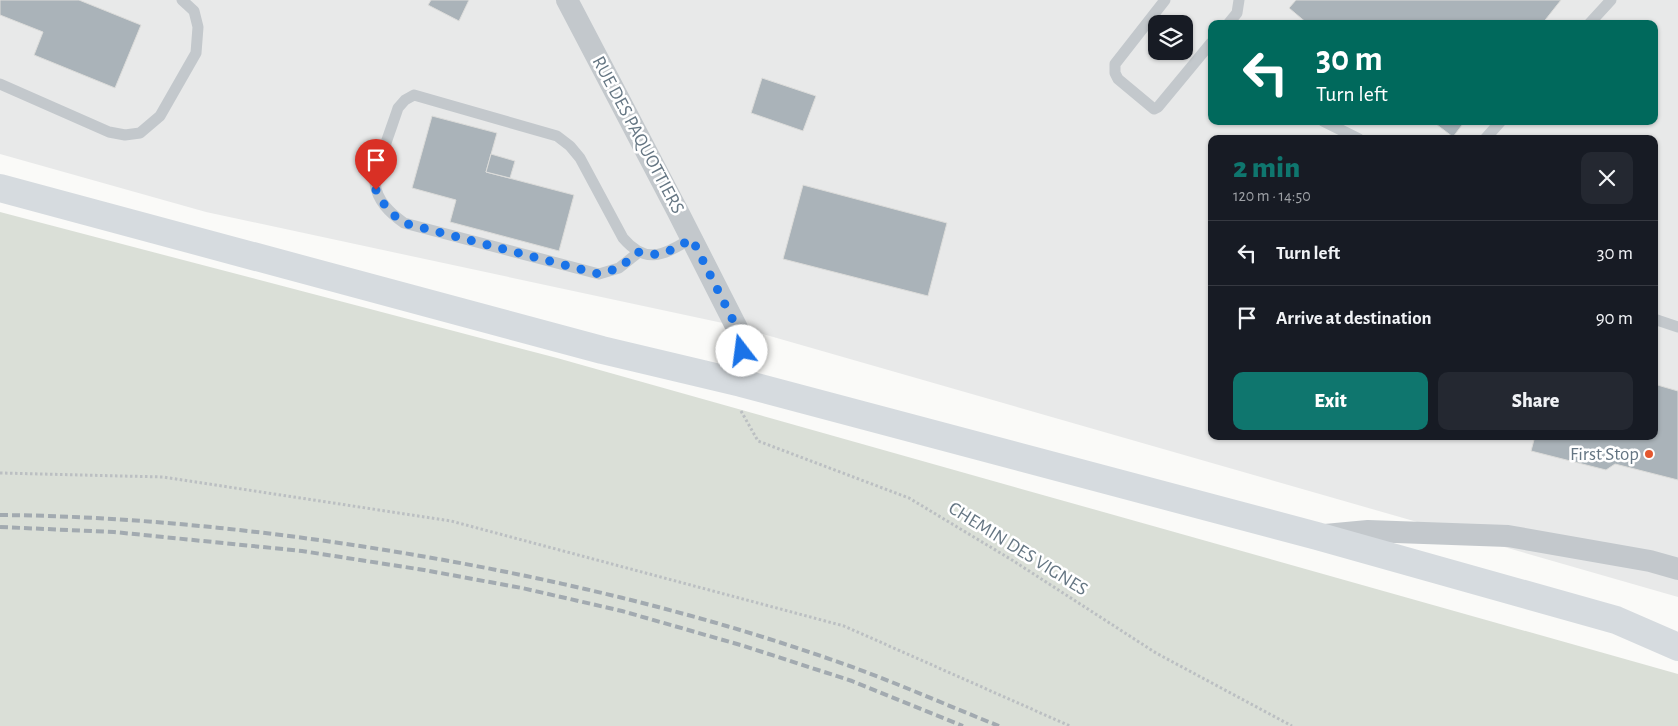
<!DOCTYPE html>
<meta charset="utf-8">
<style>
:root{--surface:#171b24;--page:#242831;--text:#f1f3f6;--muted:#9ea1a6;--line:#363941;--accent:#0f766e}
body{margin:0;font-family:"Alegreya Sans",sans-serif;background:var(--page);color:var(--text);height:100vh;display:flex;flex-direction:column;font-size:19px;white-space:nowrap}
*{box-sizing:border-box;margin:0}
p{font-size:16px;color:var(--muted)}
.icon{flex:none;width:28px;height:28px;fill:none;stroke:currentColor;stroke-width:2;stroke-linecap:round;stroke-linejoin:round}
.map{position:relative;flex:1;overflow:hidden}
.details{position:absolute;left:1208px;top:135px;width:450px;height:305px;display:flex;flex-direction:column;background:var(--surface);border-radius:10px;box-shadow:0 1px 4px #0004}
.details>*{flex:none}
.banner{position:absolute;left:1208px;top:20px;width:450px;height:105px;border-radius:10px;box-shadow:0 1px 4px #0004;background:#00695c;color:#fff;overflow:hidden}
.controls{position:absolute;left:1148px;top:15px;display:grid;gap:10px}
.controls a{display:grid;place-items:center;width:45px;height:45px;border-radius:10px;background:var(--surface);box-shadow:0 1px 4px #0004;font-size:25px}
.pin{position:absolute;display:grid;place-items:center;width:42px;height:42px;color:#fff;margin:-51px -21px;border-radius:50% 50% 50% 0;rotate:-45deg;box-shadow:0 0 5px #0007}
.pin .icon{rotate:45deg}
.me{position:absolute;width:55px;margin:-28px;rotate:345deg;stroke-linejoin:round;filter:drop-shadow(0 0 4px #0008)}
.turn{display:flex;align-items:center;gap:18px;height:105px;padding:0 25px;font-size:22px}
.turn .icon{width:65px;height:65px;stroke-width:2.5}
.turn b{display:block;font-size:35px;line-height:42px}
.round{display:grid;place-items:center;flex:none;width:52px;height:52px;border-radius:10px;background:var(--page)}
.summary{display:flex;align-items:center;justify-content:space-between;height:85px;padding:0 25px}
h1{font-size:30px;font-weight:800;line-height:38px;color:var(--accent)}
.primary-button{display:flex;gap:10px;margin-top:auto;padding:10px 25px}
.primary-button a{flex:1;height:58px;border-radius:10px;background:var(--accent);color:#fff;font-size:20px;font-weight:800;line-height:58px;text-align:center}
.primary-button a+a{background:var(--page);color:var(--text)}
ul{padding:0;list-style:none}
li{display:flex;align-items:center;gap:15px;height:65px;padding:0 25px;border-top:1px solid var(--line)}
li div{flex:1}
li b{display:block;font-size:19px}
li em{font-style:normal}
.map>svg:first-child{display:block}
.built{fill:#e8e9e9;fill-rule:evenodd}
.green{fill:#dadfd7}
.building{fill:#aab3b9;stroke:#dcdcda}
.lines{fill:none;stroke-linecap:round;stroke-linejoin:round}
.path{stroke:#bbbfc2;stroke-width:3;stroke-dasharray:2.5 2.5;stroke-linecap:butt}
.lane{stroke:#c3c8cc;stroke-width:11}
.street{stroke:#c3c8cc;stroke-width:22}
.primary{stroke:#d6dbdf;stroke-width:28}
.rail{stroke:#a2aab0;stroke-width:4;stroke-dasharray:8 4;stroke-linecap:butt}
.route{stroke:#1a73e8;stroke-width:9;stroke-dasharray:0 16.2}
.poi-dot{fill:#e4572e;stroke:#fff;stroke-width:2}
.labels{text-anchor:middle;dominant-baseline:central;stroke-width:5;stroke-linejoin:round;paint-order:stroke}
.street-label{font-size:19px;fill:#657683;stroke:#fff}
.poi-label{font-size:19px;fill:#657683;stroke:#fff;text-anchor:end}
</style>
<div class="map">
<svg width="1678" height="726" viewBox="0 0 1678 726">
<rect width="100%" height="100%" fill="#fafaf8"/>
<path class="built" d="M0 0H1678V597L732 325 206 212 0 154ZM1156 24H1184V51H1156ZM1211 24H1654V121H1211ZM1211 139H1654V436H1211Z"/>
<path class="green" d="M0 212 557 358 1678 674V726H0Z"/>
<g class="building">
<path d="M0 0H79L141 25 115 88 34 55 43 32 0 15Z"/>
<path d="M431 0H469L459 21 428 5Z"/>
<path d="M1296 0H1561L1542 24H1308L1289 8Z"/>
<path d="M762 78 816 96 803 131 751 113Z"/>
<path d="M432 116 497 133 486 172 574 195 559 251 450 222 456 200 412 188Z"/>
<path d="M1432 121H1465L1453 137Z"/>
<path d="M491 154 515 161 510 178 486 172Z"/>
<path d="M803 185 947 223 928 296 783 259Z"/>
<path d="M1654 384 1678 391V480L1615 464 1606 470 1531 451 1535 436H1654Z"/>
</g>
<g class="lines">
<g class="path">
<path d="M741 411 758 441 909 498 1012 560 1156 653 1292 726"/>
<path d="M0 473 163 477 451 521 844 626 1070 726"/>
</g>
<g class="lane">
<path d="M1165 0 1115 64V73L1118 79 1154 109 1158 107 1211 43"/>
<path d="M1228 24 1237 13 1239 0"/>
<path d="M1589 24 1611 0"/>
<path d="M0 84 109 132 125 135 140 133 160 116 196 53 198 27 194 11 182 0"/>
<path d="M1323 121 1359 139"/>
<path d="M1485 139 1501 121"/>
<path d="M639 252 619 268 599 274 404 223C390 213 377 201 375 183 374 173 394 121 398 108L405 100 414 95 557 136 570 146 580 158 623 238C647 266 664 254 691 239"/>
<path d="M1654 319 1678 327"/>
</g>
<g class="street">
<path d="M567 0 678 212 741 336 744 366 741 383"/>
<path d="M1325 535 1368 531 1508 536 1650 561 1678 569"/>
</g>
<path class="primary" d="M0 188 602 350 741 383 1317 536 1616 620 1678 647"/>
<g class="rail">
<path d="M0 515C120 516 241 528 360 546 528 572 695 610 855 668 904 686 951 707 999 726"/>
<path d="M0 527 114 532 302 551 424 570 522 588 622 611 744 646 852 681 963 726"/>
</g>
</g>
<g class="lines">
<path class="route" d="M376 190C383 205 391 214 404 223L599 274 619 268 639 252C660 259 673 249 692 239L741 336 742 351"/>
</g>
<circle class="poi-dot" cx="1649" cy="454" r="5"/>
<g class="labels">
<g class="street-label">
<text transform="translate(638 135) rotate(62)">RUE DES PAQUOTTIERS</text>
<text transform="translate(1018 549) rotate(32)">CHEMIN DES VIGNES</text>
</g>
<g class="poi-label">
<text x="1639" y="454">First Stop</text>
</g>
</g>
</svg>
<div class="controls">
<a><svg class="icon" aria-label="layers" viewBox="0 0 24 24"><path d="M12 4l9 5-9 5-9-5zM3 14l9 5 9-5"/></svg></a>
</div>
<div class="pin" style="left:376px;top:190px;background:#d93025"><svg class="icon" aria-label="arrive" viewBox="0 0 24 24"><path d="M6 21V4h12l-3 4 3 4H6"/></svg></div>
<svg class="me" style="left:742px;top:351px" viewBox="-20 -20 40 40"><circle r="19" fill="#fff"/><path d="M0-13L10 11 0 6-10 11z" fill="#1a73e8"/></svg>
<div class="banner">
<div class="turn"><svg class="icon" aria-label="left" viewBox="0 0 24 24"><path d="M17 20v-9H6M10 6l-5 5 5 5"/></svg><div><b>30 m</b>Turn left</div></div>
</div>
<section class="details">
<div class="summary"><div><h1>2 min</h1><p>120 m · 14:50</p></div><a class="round"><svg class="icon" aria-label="close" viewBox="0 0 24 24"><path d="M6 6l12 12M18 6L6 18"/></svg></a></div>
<ul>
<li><svg class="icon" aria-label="left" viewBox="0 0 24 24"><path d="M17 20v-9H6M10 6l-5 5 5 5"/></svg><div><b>Turn left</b></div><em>30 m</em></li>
<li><svg class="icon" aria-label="arrive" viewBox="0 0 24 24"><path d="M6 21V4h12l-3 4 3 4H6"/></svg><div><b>Arrive at destination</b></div><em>90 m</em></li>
</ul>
<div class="primary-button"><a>Exit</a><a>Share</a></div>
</section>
</div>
